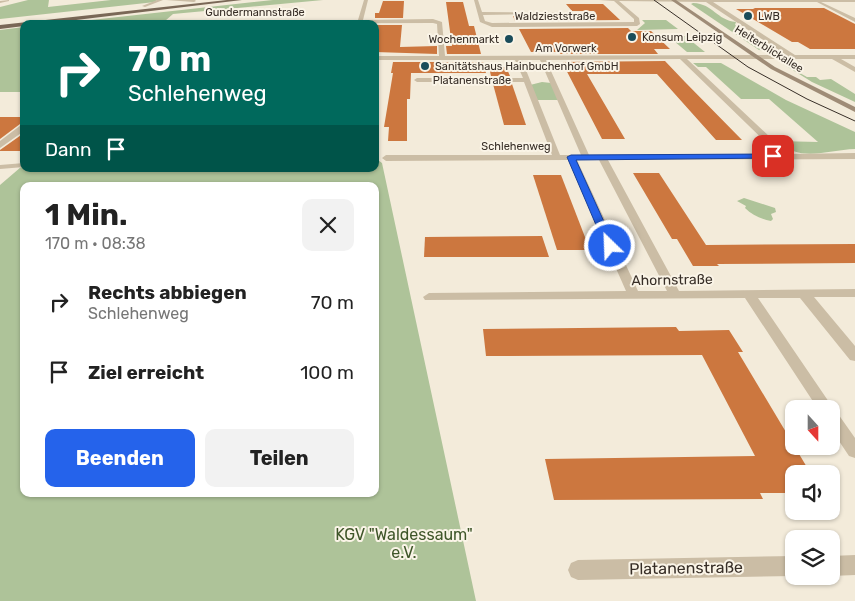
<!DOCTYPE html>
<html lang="de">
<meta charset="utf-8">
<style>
:root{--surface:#fff;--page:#f2f2f2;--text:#222;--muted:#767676;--accent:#2563eb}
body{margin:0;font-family:Rubik,sans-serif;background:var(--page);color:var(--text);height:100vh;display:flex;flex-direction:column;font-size:19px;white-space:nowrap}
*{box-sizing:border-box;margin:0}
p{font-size:16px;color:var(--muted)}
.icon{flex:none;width:28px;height:28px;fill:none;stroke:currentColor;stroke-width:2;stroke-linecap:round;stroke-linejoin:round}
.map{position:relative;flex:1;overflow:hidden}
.panel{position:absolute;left:20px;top:182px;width:359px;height:315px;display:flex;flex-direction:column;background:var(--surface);border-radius:10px;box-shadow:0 1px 4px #0004}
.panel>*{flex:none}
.hud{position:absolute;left:20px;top:20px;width:359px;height:152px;border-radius:10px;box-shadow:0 1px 4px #0004;background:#00695c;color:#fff;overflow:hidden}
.needle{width:32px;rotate:159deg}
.controls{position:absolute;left:785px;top:400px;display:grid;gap:10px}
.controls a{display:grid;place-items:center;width:55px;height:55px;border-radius:10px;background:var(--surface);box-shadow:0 1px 4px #0004;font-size:25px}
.pin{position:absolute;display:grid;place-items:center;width:42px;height:42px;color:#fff;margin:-21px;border-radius:10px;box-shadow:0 2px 8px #0006}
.me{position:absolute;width:55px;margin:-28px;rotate:336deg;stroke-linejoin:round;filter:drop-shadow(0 0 4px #0008)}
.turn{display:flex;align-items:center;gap:18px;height:105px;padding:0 25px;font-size:22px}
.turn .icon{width:65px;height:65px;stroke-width:2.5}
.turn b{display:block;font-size:35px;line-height:42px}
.then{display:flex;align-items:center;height:48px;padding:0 25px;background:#0003;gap:10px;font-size:19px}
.round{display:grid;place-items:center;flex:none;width:52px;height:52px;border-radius:10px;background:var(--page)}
.summary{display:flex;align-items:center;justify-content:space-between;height:85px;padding:0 25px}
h1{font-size:30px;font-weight:700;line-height:38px}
.cta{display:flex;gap:10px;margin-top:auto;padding:10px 25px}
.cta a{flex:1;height:58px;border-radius:10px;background:var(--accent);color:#fff;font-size:20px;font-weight:700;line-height:58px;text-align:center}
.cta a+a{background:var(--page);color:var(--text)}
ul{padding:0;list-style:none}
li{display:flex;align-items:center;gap:15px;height:70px;padding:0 25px}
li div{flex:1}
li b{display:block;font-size:19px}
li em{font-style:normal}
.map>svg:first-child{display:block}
.green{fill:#aec399;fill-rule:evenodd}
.building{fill:#cc773f}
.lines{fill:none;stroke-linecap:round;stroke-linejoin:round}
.service{fill:#cbbda5;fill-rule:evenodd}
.minor{fill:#cbbda5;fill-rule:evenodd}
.secondary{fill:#9f8c77;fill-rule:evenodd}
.primary{fill:#7a6857;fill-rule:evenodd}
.tram{stroke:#372e27;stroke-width:1}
.route{fill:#2563eb;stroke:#184099}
.poi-dot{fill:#1a4c5a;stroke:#faf4e7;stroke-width:2}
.labels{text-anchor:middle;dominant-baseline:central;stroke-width:4;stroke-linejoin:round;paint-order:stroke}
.far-street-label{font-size:11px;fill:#372e27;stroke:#faf4e7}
.far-poi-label{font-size:11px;fill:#372e27;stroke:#faf4e7;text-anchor:start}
.street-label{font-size:14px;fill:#372e27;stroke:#faf4e7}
.near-park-label{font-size:16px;fill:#3f5629;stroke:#faf4e7}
.near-street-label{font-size:16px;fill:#372e27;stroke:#faf4e7}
</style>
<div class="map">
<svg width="855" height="601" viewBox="0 0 855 601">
<rect width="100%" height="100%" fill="#f3ebda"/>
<g class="green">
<path d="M28 0H49L48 7 111 0H157L155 2 0 19V7Z"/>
<path d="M273 0H323L173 14 165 21 141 24H55Z"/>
<path d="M693 3C714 4 716 20 736 22L735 25 767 47 780 52 759 50 691 4Z"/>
<path d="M642 20H666L678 29 637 30 645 23Z"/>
<path d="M24 27V92H0V30Z"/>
<path d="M668 36H685L705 52H687Z"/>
<path d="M693 63H721L786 100 855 132V149C827 150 800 163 777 141L818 142 769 99H741L706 67H698Z"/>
<path d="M783 64H795L799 67H789L807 77H816L820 80 831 79 855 94V102L812 82Z"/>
<path d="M542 82 551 83 559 100H536L530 85Z"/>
<path d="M375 158 382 163 476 601H0V185L21 167 24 166V169H375ZM24 186H375V494H24Z"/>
<path d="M744 198 775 208 776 212 771 214 773 219 771 221C761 219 752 215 745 208L746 206 737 201Z"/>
</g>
<g class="building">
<path d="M383 1H404L403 18H375V13H379Z"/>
<path d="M446 2H463L469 26H474L481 54H447L446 46H452Z"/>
<path d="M566 4H603L620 20 515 21 513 16 576 17 575 15H594L596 13 594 11H572Z"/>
<path d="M753 8H824L855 24V49H810L798 42H792L736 9H755Z"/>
<path d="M375 25H402L400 47 437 46V54L375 52Z"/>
<path d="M628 28 631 31H651L670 49H654L658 54H558L557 52H531L519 29Z"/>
<path d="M665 61 685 82 742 140H716L657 74H587L625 139H602L562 62Z"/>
<path d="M393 62H483L486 73H411L410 99H407V141H388L389 127H384L393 73H391Z"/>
<path d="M489 67H506L510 76H491Z"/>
<path d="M493 84H512L526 125H504Z"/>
<path d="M0 117H24V123L20 124 0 139Z"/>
<path d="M24 133V151H0V150Z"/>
<path d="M633 173H659L706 245 855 244V263L717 264 719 266H693L677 239H672Z"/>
<path d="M533 175H561L590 250H557Z"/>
<path d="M542 236 549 257H424L425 237Z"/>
<path d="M676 327 679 331 729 330 743 352H738L811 474H794V493H760L763 499 554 500 545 459 755 456 702 355 486 356 483 329Z"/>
</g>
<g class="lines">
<g class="service">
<path d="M157 0H163L145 7 142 6Z"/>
<path d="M166 0H195L196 1 194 2Z"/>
<path d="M24 163V167L0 169V165Z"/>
</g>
<g class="minor">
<path d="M9 0V1L0 3V1Z"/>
<path d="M364 0H368L363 20 433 19 442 22 445 56 786 55 706 2 619 1 639 18 640 24 637 26 492 27 480 22 474 0H478L482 12 594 13 483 15 485 21 492 23 634 22V19L614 1 599 0H855V2H821L855 18V22L817 2H713L795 55H855V59H841L855 67V72L832 59H687L788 154 855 153V159L608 160 679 291 855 289V297H814L855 346V361L850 360 800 298H758L831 405 833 410 836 411 855 438V458L849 456 831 429V409H818L745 298 425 300 423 297 429 293 626 291 568 160 386 161 382 158 386 155H552L524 82H417L414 80 417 78H523L515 60H375V56H439L437 24 433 23 145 24 165 20H358ZM680 59 778 154 589 155 546 60ZM522 60H540L581 155H560ZM577 160H599L667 291H638Z"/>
<path d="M21 125H24V131L0 148V141Z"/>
<path d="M855 555V575L831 576V556Z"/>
<path d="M794 556V576L578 580 571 577 568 570 571 563 578 560Z"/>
</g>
<path class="secondary" d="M671 0H676L775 67 855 107V112L771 69Z"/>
<path class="primary" d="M227 0H242L43 24H24V26L0 29V25Z"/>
<path class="tram" d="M654 0 748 67 807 99 855 121"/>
</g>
<path class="route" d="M773 154 776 155V158L576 160 615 246 610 249 605 246 567 157 571 155Z"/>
<g class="poi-dot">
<circle cx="748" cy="16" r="5"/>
<circle cx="632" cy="37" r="5"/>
<circle cx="509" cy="39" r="5"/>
<circle cx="425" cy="66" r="5"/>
</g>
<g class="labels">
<g class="far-street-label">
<text x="255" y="12">Gundermannstraße</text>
<text x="555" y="16">Waldzieststraße</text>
<text x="566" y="48">Am Vorwerk</text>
<text transform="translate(769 49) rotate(32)">Heiterblickallee</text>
<text x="472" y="80">Platanenstraße</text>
<text x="516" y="146">Schlehenweg</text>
</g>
<g class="far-poi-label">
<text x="758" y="16">LWB</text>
<text x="642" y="37">Konsum Leipzig</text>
<text x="499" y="39" text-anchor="end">Wochenmarkt</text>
<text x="435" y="66">Sanitätshaus Hainbuchenhof GmbH</text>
</g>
<g class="street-label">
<text transform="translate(672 280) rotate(-1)">Ahornstraße</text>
</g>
<g class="near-park-label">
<text x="404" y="534">KGV "Waldessaum"<tspan x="404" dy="18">e.V.</tspan></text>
</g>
<g class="near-street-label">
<text transform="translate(686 568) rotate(-1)">Platanenstraße</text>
</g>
</g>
</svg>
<div class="controls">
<a><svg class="needle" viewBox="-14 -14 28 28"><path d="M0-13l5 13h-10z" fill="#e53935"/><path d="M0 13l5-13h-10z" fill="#767676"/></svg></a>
<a><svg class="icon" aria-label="sound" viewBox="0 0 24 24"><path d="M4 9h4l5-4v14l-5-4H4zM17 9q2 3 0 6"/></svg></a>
<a><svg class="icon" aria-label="layers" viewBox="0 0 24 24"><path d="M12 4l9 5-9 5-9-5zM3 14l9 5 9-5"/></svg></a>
</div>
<div class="pin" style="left:773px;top:156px;background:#d93025"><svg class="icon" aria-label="arrive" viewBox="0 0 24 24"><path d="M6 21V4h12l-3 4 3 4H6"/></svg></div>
<svg class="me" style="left:610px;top:246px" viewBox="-20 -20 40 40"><circle r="17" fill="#2563eb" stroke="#fff" stroke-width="3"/><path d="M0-11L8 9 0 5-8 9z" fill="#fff"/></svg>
<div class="hud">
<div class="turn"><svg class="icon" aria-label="right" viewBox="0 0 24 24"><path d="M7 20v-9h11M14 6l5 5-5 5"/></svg><div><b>70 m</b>Schlehenweg</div></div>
<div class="then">Dann<svg class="icon" aria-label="arrive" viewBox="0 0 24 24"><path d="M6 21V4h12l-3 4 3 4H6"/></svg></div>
</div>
<section class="panel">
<div class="summary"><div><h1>1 Min.</h1><p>170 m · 08:38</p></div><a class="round"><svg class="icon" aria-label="close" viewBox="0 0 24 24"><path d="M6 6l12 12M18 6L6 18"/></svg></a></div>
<ul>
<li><svg class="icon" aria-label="right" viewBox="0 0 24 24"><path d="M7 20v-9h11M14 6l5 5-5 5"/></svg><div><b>Rechts abbiegen</b><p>Schlehenweg</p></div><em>70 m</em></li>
<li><svg class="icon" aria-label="arrive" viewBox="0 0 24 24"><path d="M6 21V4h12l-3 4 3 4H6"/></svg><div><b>Ziel erreicht</b></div><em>100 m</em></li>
</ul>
<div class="cta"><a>Beenden</a><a>Teilen</a></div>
</section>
</div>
